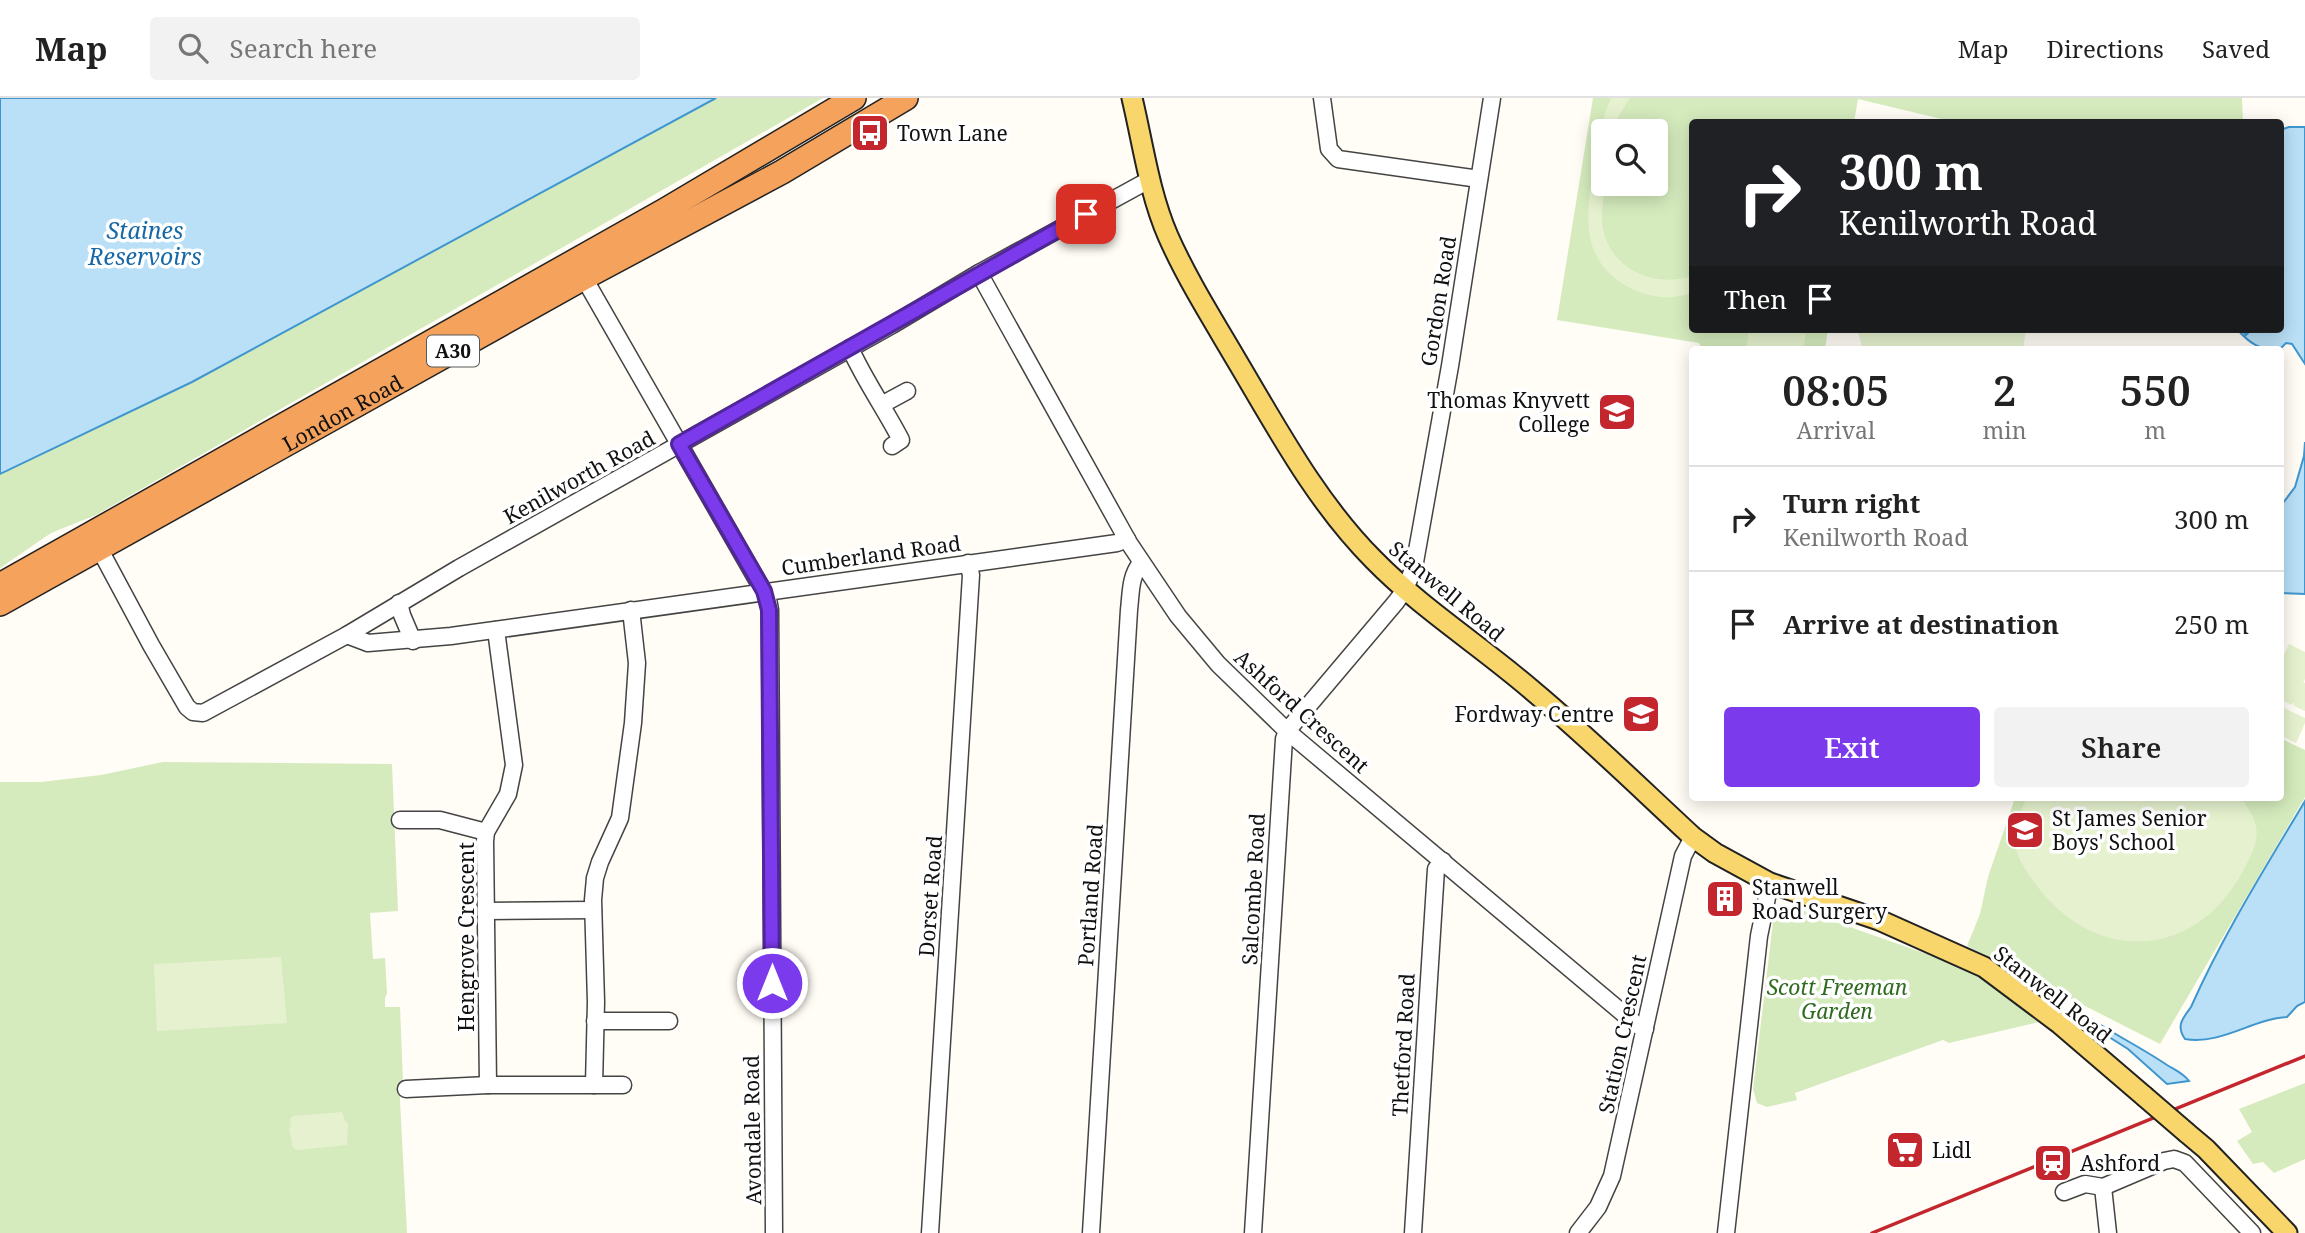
<!DOCTYPE html>
<style>
:root{--surface:#fff;--page:#f2f2f2;--text:#222;--muted:#767676;--line:#e0e0e0;--accent:#7c3aed}
body{margin:0;font-family:"Noto Serif",serif;background:var(--page);color:var(--text);height:100vh;display:flex;flex-direction:column;font-size:26px;white-space:nowrap}
*{box-sizing:border-box;margin:0}
p{font-size:23px;color:var(--muted)}
.icon{flex:none;width:38px;height:38px;fill:none;stroke:currentColor;stroke-width:2;stroke-linecap:round;stroke-linejoin:round}
.map{position:relative;flex:1;overflow:hidden}
.drawer{position:absolute;left:1689px;top:248px;width:595px;height:455px;display:flex;flex-direction:column;background:var(--surface);border-radius:7px;box-shadow:0 4px 18px #0003}
.drawer>*{flex:none}
.guide{position:absolute;left:1689px;top:21px;width:595px;height:214px;border-radius:7px;box-shadow:0 4px 18px #0003;background:#202124;color:#fff;overflow:hidden}
.fabs{position:absolute;left:1591px;top:21px;display:grid;gap:14px}
.fabs a{display:grid;place-items:center;width:77px;height:77px;border-radius:7px;background:var(--surface);box-shadow:0 4px 18px #0003;font-size:35px}
.pin{position:absolute;display:grid;place-items:center;width:60px;height:60px;color:#fff;margin:-30px;border-radius:14px;box-shadow:0 4px 10px #0006}
.me{position:absolute;width:77px;margin:-38px;rotate:0deg;stroke-linejoin:round;filter:drop-shadow(0 0 5px #0008)}
.turn{display:flex;align-items:center;gap:24px;height:147px;padding:0 35px;font-size:32px}
.turn .icon{width:91px;height:91px;stroke-width:2.5}
.turn b{display:block;font-size:49px;line-height:60px}
.then{display:flex;align-items:center;height:66px;padding:0 35px;background:#0003;gap:14px;font-size:26px}
.eta{display:flex;justify-content:space-evenly;align-items:center;height:119px;text-align:center}
.eta b{font-size:42px;font-weight:600;line-height:49px}
.action{display:flex;gap:14px;margin-top:auto;padding:14px 35px}
.action a{flex:1;height:80px;border-radius:7px;background:var(--accent);color:#fff;font-size:28px;font-weight:600;line-height:80px;text-align:center}
.action a+a{background:var(--page);color:var(--text)}
ul{padding:0;list-style:none}
li{display:flex;align-items:center;gap:21px;height:105px;padding:0 35px;border-top:2px solid var(--line)}
li div{flex:1}
li b{display:block;font-size:26px}
li em{font-style:normal}
header{display:flex;align-items:center;gap:42px;box-sizing:border-box;height:98px;padding:0 35px;background:var(--surface);border-bottom:2px solid var(--line)}
header strong{font-size:33px}
nav{display:flex;gap:38px;margin-inline-start:auto;font-size:24px}
.search{width:490px;height:63px;background:var(--page);display:flex;align-items:center;gap:18px;box-sizing:border-box;padding:0 24px;border-radius:7px;color:var(--muted);font-size:26px}
.map>svg:first-child{display:block}
.green{fill:#d5ebbd;fill-rule:evenodd}
.pitch{fill:#e6f2cf}
.water{fill:#b9e0f7;stroke:#3f96cf;stroke-width:2}
.lines{fill:none;stroke-linecap:round;stroke-linejoin:round}
.minor-casing{stroke:#444;stroke-width:19}
.major-casing{stroke:#222;stroke-width:23}
.highway-casing{stroke:#222;stroke-width:26}
.minor{stroke:#fff;stroke-width:16}
.major{stroke:#f9d66b;stroke-width:19}
.highway{stroke:#f5a25d;stroke-width:23}
.rail{stroke:#c4262e;stroke-width:3.5}
.major-bridge-casing{stroke:#222;stroke-width:23;stroke-linecap:butt}
.major-bridge{stroke:#f9d66b;stroke-width:19}
.route-casing{stroke:#51269a;stroke-width:18}
.route{stroke:#7c3aed;stroke-width:12}
.labels{text-anchor:middle;dominant-baseline:central;stroke-width:7;stroke-linejoin:round;paint-order:stroke}
.shield{fill:#fff;stroke:#585858;stroke-width:2}
.shield-label{font-size:19px;font-weight:bold;fill:#111}
.poi-label{font-size:21px;fill:#111;stroke:#fff;text-anchor:start}
.street-label{font-size:21px;fill:#111;stroke:#fff}
.park-label{font-size:21px;font-style:italic;fill:#2f6b1f;stroke:#fff}
.water-label{font-size:23px;font-style:italic;fill:#1768a6;stroke:#fff}
</style>
<header>
<strong>Map</strong>
<div class="search"><svg class="icon" aria-label="search" viewBox="0 0 24 24"><circle cx="10" cy="10" r="6"/><path d="M15 15l6 6"/></svg>Search here</div>
<nav><a>Map</a><a>Directions</a><a>Saved</a></nav>
</header>
<div class="map">
<svg width="2305" height="1135" viewBox="0 0 2305 1135">
<rect width="100%" height="100%" fill="#fffdf5"/>
<g class="green">
<path d="M716 0H823L96 417 51 435 0 470V376L192 284Z"/>
<path d="M1593 0H2242L2243 24H1954L1858 1 1854 24H1692V231H1828L1825 252H1702L1699 245 1557 222ZM1603 33H1656V86H1603Z"/>
<path d="M2280 640 2305 652V699L2160 946 1967 848 1980 816 1988 779 2015 700H2280Z"/>
<path d="M163 664 392 666 398 813 370 815 373 861 385 860 387 895 385 900V909H400L403 983 399 984 407 1135H0V684H41L101 677Z"/>
<path d="M1783 809H1793L1958 867 1977 876 2039 924 1949 945 1943 942 1795 995 1797 1002 1767 1009 1757 1005 1753 991 1774 816Z"/>
<path d="M2305 985V1061L2274 1075 2263 1064 2253 1066 2237 1043 2252 1034 2239 1011Z"/>
</g>
<g class="pitch">
<path d="M1611 0H1630L1618 19 1614 33H1603V86H1606C1604 98 1601 111 1602 124 1606 169 1652 191 1692 178V195C1671 202 1650 200 1630 190 1580 163 1586 120 1593 73 1597 45 1600 26 1611 0Z"/>
<path d="M1749 231H1775L1806 236 1803 252H1746Z"/>
<path d="M1857 231H2026L2023 252H1863Z"/>
<path d="M2289 546 2305 554V581L2303 585H2305V613L2294 608V604L2292 607 2280 601V565Z"/>
<path d="M2280 608 2305 620V625L2296 645 2280 637Z"/>
<path d="M2026 700H2241C2263 730 2260 741 2243 773 2198 858 2102 868 2041 793 2030 778 2015 761 2015 741 2015 727 2022 713 2026 700Z"/>
<path d="M281 859 287 925 157 933 154 866Z"/>
<path d="M342 1014 346 1025H348L347 1047 298 1052 293 1050 289 1030 291 1029 290 1021 293 1018Z"/>
</g>
<g class="water">
<path d="M0 0H716L192 284 0 376Z"/>
<path d="M2289 29H2305V266L2292 246 2286 245 2279 252C2260 252 2250 246 2237 231H2241L2246 237 2252 231H2280V32Z"/>
<path d="M2305 344V496L2280 495V409L2295 389 2304 358Z"/>
<path d="M2305 703V904L2297 908 2287 919C2252 921 2222 947 2185 941 2176 928 2182 921 2191 909 2223 837 2265 770 2305 703Z"/>
<path d="M2090 920C2115 937 2142 950 2167 967 2175 972 2183 975 2189 983L2167 986 2128 951 2087 925 2085 921Z"/>
</g>
<g class="lines">
<defs>
<g id="minor">
<path d="M1322 0 1329 51 1338 61 1479 81"/>
<path d="M979 175 1129 445 1178 518 1218 566 1287 633 1637 927 1645 931"/>
<path d="M584 180 768 501 770 512 774 1135"/>
<path d="M850 250C865 283 885 311 901 342L892 348"/>
<path d="M883 306 907 293"/>
<path d="M99 450 151 547 187 609 193 614 203 615 347 537 459 470 892 227 979 175 1149 82"/>
<path d="M399 505 402 517 413 543"/>
<path d="M347 537 368 545 451 538 1117 445 1127 441"/>
<path d="M400 722H440L486 734"/>
<path d="M486 813 593 812"/>
<path d="M595 923H669"/>
<path d="M488 987 485 743 486 734 508 696 514 667 496 532"/>
<path d="M594 987 596 904 593 802 595 780 600 764 620 720 633 625 637 565 631 512"/>
<path d="M406 991 488 987H623"/>
<path d="M2103 1089 2108 1135"/>
<path d="M2064 1094 2085 1086 2103 1089 2164 1063 2174 1061 2185 1065 2252 1135"/>
<path d="M930 1135 971 477 968 465"/>
<path d="M1091 1135 1129 512C1131 495 1130 478 1141 465"/>
<path d="M1253 1135 1284 641 1287 633 1396 504C1406 492 1411 479 1415 464L1450 268 1492 0"/>
<path d="M1413 1135 1436 771 1443 763"/>
<path d="M1578 1135 1598 1109 1612 1078 1683 758 1693 739"/>
<path d="M1726 1135 1759 838 1770 785"/>
</g>
<g id="major">
<path d="M1132 0C1143 46 1149 94 1168 138 1187 181 1213 222 1237 263 1278 332 1317 405 1374 462 1422 511 1481 548 1533 593 1588 639 1640 690 1693 739L1715 755 1770 785 1879 822 1984 869 2060 926 2144 998"/>
<path d="M2187 1035 2206 1051 2287 1135"/>
</g>
<g id="highway">
<path d="M0 487 665 112 854 0"/>
<path id="s1" d="M0 506 584 180 782 74 906 0"/>
</g>
</defs>
<use href="#minor" class="minor-casing"/>
<use href="#major" class="major-casing"/>
<use href="#highway" class="highway-casing"/>
<use href="#minor" class="minor"/>
<use href="#major" class="major"/>
<use href="#highway" class="highway"/>
<path class="rail" d="M1872 1135 2305 958"/>
<defs>
<path id="major-bridge" d="M2144 998 2187 1035"/>
</defs>
<use href="#major-bridge" class="major-bridge-casing"/>
<use href="#major-bridge" class="major-bridge"/>
</g>
<g class="lines">
<defs>
<path id="route" d="M772 885 769 512 764 493 679 346 1086 116"/>
</defs>
<use href="#route" class="route-casing"/>
<use href="#route" class="route"/>
</g>
<defs>
<symbol id="bus-square" viewBox="-11 -11 22 22"><rect x="-9" y="-9" width="18" height="18" rx="4" fill="#c4262e" stroke="#fff"/><path d="M-5-6H5V4H4V6H2V4H-2V6H-4V4H-5ZM-3.5-4V0h7V-4ZM-3.5 1.2v1.5H-2V1.2ZM2 1.2v1.5H3.5V1.2Z" fill="#fff"/></symbol>
<symbol id="school-square" viewBox="-11 -11 22 22"><rect x="-9" y="-9" width="18" height="18" rx="4" fill="#c4262e" stroke="#fff"/><path d="M0-5L7-2L0 1L-7-2ZM-4 1L0 2.5L4 1V4Q0 6-4 4Z" fill="#fff"/></symbol>
<symbol id="building-square" viewBox="-11 -11 22 22"><rect x="-9" y="-9" width="18" height="18" rx="4" fill="#c4262e" stroke="#fff"/><path d="M-4-6H4V6H1V3H-1V6H-4ZM-2.5-4.3h1.7v1.8h-1.7ZM.8-4.3h1.7v1.8H.8ZM-2.5-1h1.7V.8h-1.7ZM.8-1h1.7V.8H.8Z" fill="#fff"/></symbol>
<symbol id="supermarket-square" viewBox="-11 -11 22 22"><rect x="-9" y="-9" width="18" height="18" rx="4" fill="#c4262e" stroke="#fff"/><path d="M-6-5.5h2.5l.6 2H6L4.5 2H-2.5L-4.4-4H-6ZM-1.5 3.2a1.3 1.3 0 1 0 .1 0ZM3 3.2a1.3 1.3 0 1 0 .1 0Z" fill="#fff"/></symbol>
<symbol id="station-square" viewBox="-11 -11 22 22"><rect x="-9" y="-9" width="18" height="18" rx="4" fill="#c4262e" stroke="#fff"/><path d="M-3-6H3Q5-6 5-4V2Q5 4 3 4L4.5 6H3L1.5 4h-3L-3 6H-4.5L-3 4Q-5 4-5 2V-4Q-5-6-3-6ZM-3.5-4v3h7v-3ZM-3.5 1v1.5H-2V1ZM2 1v1.5H3.5V1Z" fill="#fff"/></symbol>
</defs>
<g fill-rule="evenodd">
<use href="#bus-square" x="848" y="13" width="44" height="44"/>
<use href="#school-square" x="1595" y="292" width="44" height="44"/>
<use href="#school-square" x="1619" y="594" width="44" height="44"/>
<use href="#school-square" x="2003" y="710" width="44" height="44"/>
<use href="#building-square" x="1703" y="779" width="44" height="44"/>
<use href="#supermarket-square" x="1883" y="1030" width="44" height="44"/>
<use href="#station-square" x="2031" y="1043" width="44" height="44"/>
</g>
<g class="labels">
<rect class="shield" x="427" y="237.5" width="52" height="31" rx="5"/>
<g class="shield-label">
<text x="453" y="253">A30</text>
</g>
<g class="poi-label">
<text x="897" y="35">Town Lane</text>
<text x="1590" y="302" text-anchor="end">Thomas Knyvett<tspan x="1590" dy="24">College</tspan></text>
<text x="1614" y="616" text-anchor="end">Fordway Centre</text>
<text x="2052" y="720">St James Senior<tspan x="2052" dy="24">Boys' School</tspan></text>
<text x="1752" y="789">Stanwell<tspan x="1752" dy="24">Road Surgery</tspan></text>
<text x="1932" y="1052">Lidl</text>
<text x="2080" y="1065">Ashford</text>
</g>
<g class="street-label">
<text transform="translate(1438 203) rotate(-81)">Gordon Road</text>
<text stroke="none"><textPath href="#s1" startOffset="392">London Road</textPath></text>
<text transform="translate(579 379) rotate(-29)">Kenilworth Road</text>
<text transform="translate(871 457) rotate(-8)">Cumberland Road</text>
<text transform="translate(1447 493) rotate(40)">Stanwell Road</text>
<text transform="translate(1302 613) rotate(42)">Ashford Crescent</text>
<text transform="translate(1253 791) rotate(-87)">Salcombe Road</text>
<text transform="translate(1090 797) rotate(-86)">Portland Road</text>
<text transform="translate(930 798) rotate(-86)">Dorset Road</text>
<text transform="translate(466 839) rotate(-90)">Hengrove Crescent</text>
<text transform="translate(2053 896) rotate(38)">Stanwell Road</text>
<text transform="translate(1622 936) rotate(-78)">Station Crescent</text>
<text transform="translate(1403 947) rotate(-87)">Thetford Road</text>
<text transform="translate(752 1032) rotate(-91)">Avondale Road</text>
</g>
<g class="park-label">
<text x="1837" y="889">Scott Freeman<tspan x="1837" dy="24">Garden</tspan></text>
</g>
<g class="water-label">
<text x="145" y="132">Staines<tspan x="145" dy="26">Reservoirs</tspan></text>
</g>
</g>
</svg>
<div class="fabs">
<a><svg class="icon" aria-label="search" viewBox="0 0 24 24"><circle cx="10" cy="10" r="6"/><path d="M15 15l6 6"/></svg></a>
</div>
<div class="pin" style="left:1086px;top:116px;background:#d93025"><svg class="icon" aria-label="arrive" viewBox="0 0 24 24"><path d="M6 21V4h12l-3 4 3 4H6"/></svg></div>
<svg class="me" style="left:772px;top:885px" viewBox="-20 -20 40 40"><circle r="17" fill="#7c3aed" stroke="#fff" stroke-width="3"/><path d="M0-11L8 9 0 5-8 9z" fill="#fff"/></svg>
<div class="guide">
<div class="turn"><svg class="icon" aria-label="right" viewBox="0 0 24 24"><path d="M7 20v-9h11M14 6l5 5-5 5"/></svg><div><b>300 m</b>Kenilworth Road</div></div>
<div class="then">Then<svg class="icon" aria-label="arrive" viewBox="0 0 24 24"><path d="M6 21V4h12l-3 4 3 4H6"/></svg></div>
</div>
<section class="drawer">
<div class="eta">
<div><b>08:05</b><p>Arrival</p></div>
<div><b>2</b><p>min</p></div>
<div><b>550</b><p>m</p></div>
</div>
<ul>
<li><svg class="icon" aria-label="right" viewBox="0 0 24 24"><path d="M7 20v-9h11M14 6l5 5-5 5"/></svg><div><b>Turn right</b><p>Kenilworth Road</p></div><em>300 m</em></li>
<li><svg class="icon" aria-label="arrive" viewBox="0 0 24 24"><path d="M6 21V4h12l-3 4 3 4H6"/></svg><div><b>Arrive at destination</b></div><em>250 m</em></li>
</ul>
<div class="action"><a>Exit</a><a>Share</a></div>
</section>
</div>
